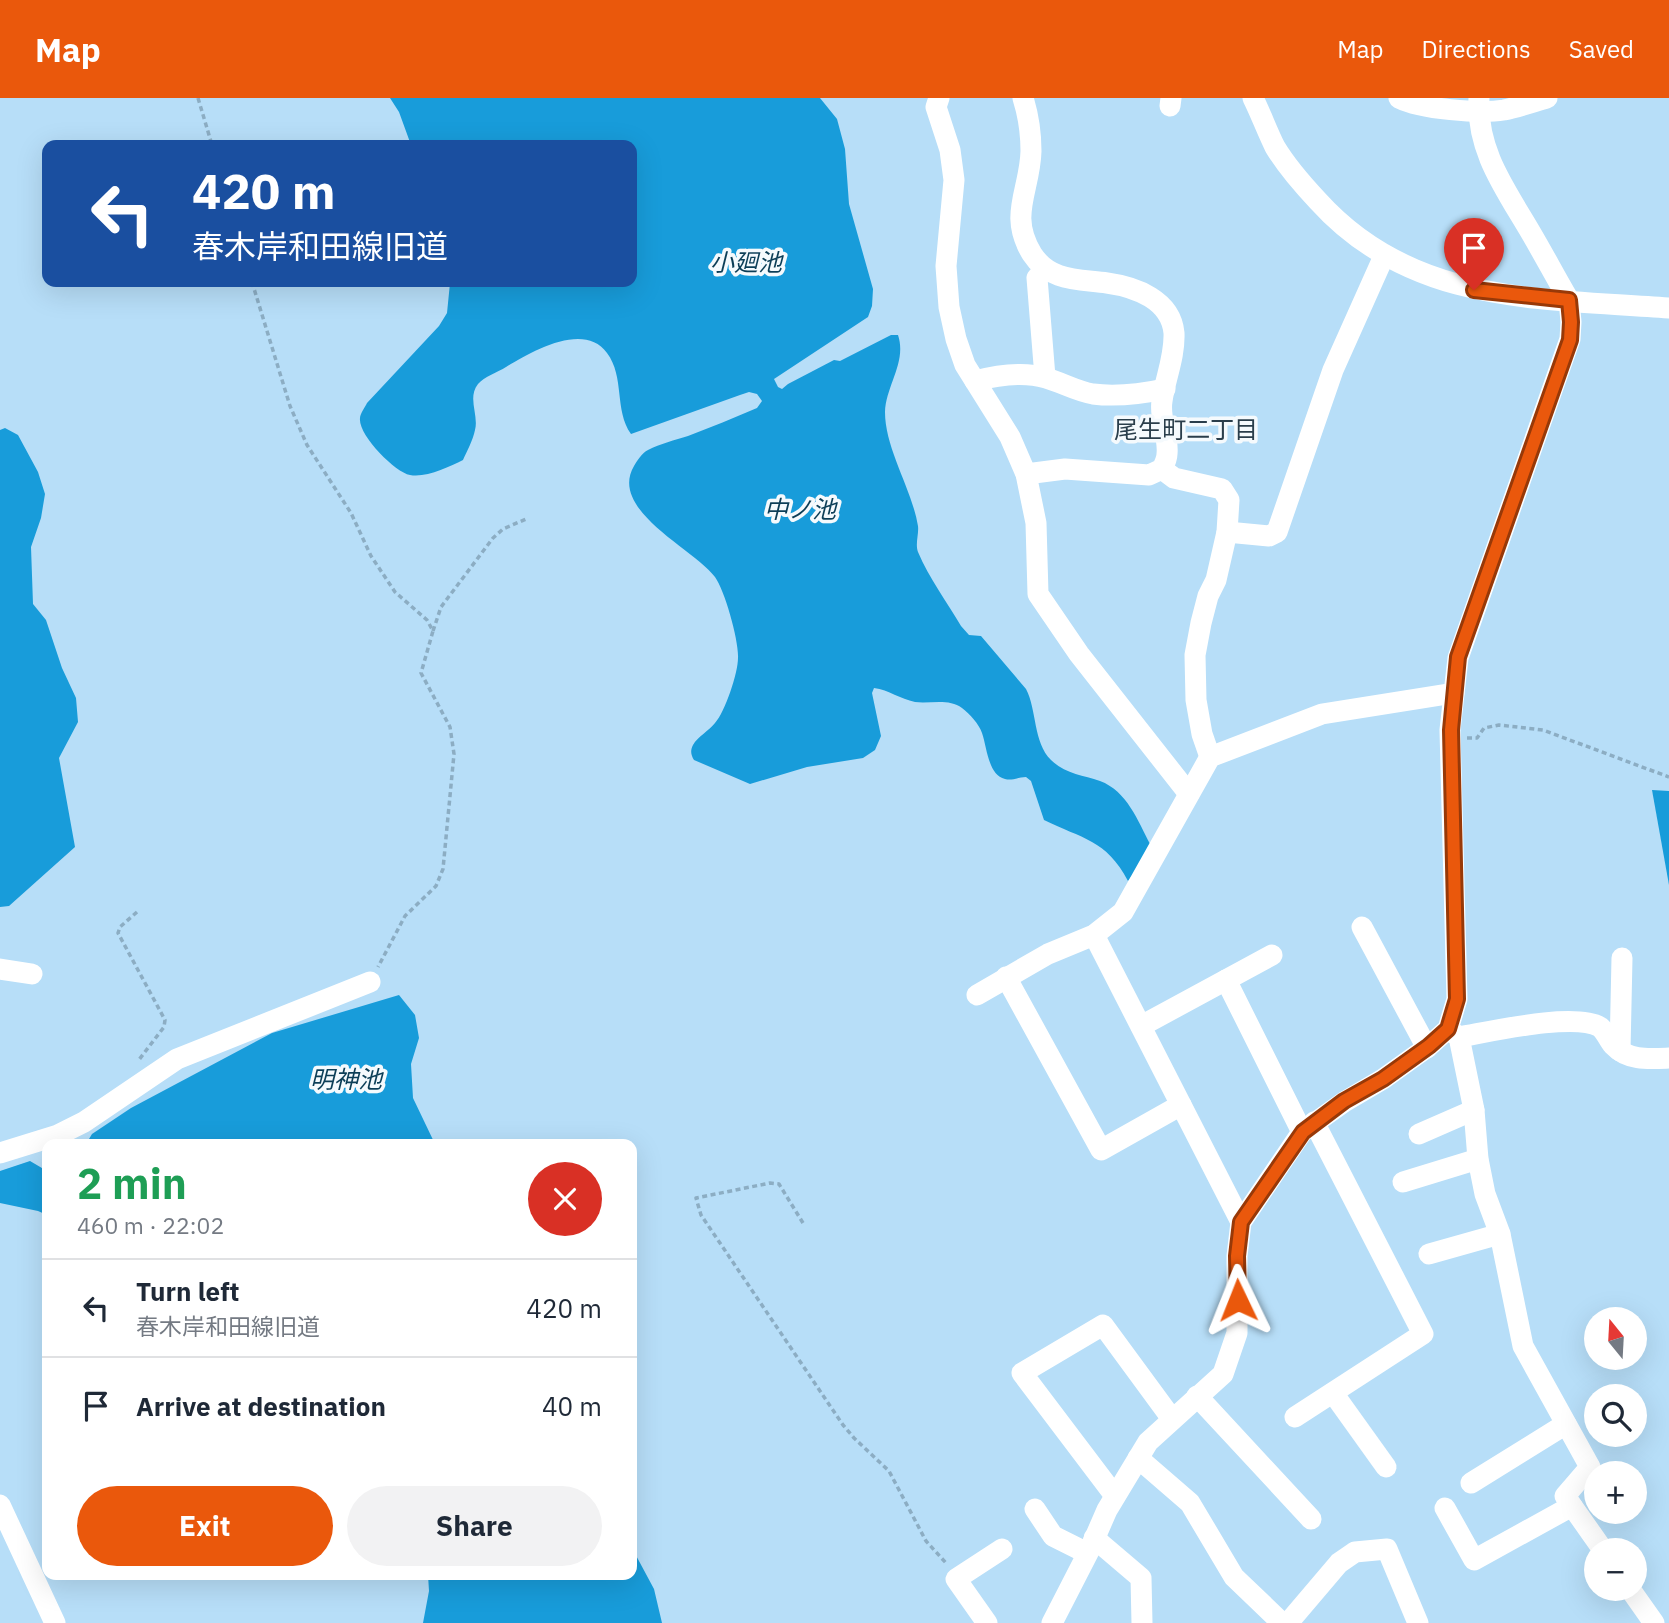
<!DOCTYPE html>
<meta charset="utf-8">
<style>
:root{--surface:#fff;--page:#f2f2f3;--text:#1f2937;--muted:#747a83;--line:#e0e1e3;--accent:#ea580c}
body{margin:0;font-family:"IBM Plex Sans","Noto Sans JP",sans-serif;background:var(--page);color:var(--text);height:100vh;display:flex;flex-direction:column;font-size:26px;white-space:nowrap}
*{box-sizing:border-box;margin:0}
p{font-size:23px;color:var(--muted)}
.icon{flex:none;width:38px;height:38px;fill:none;stroke:currentColor;stroke-width:2;stroke-linecap:round;stroke-linejoin:round}
.map{position:relative;flex:1;overflow:hidden}
.panel{position:absolute;left:42px;top:1041px;width:595px;height:441px;display:flex;flex-direction:column;background:var(--surface);border-radius:14px;box-shadow:0 7px 28px #0002}
.panel>*{flex:none}
.hud{position:absolute;left:42px;top:42px;width:595px;height:147px;border-radius:14px;box-shadow:0 7px 28px #0002;background:#1a4fa0;color:#fff;overflow:hidden}
.needle{width:46px;rotate:342deg}
.fabs{position:absolute;left:1584px;top:1209px;display:grid;gap:14px}
.fabs a{display:grid;place-items:center;width:63px;height:63px;border-radius:50%;background:var(--surface);box-shadow:0 7px 28px #0002;font-size:35px}
.pin{position:absolute;display:grid;place-items:center;width:60px;height:60px;color:#fff;margin:-72px -30px;border-radius:50% 50% 50% 0;rotate:-45deg;box-shadow:0 0 7px #0007}
.pin .icon{rotate:45deg}
.me{position:absolute;width:77px;margin:-38px;rotate:358deg;stroke-linejoin:round;filter:drop-shadow(0 0 5px #0008)}
.turn{display:flex;align-items:center;gap:24px;height:147px;padding:0 35px;font-size:32px}
.turn .icon{width:91px;height:91px;stroke-width:2.5}
.turn b{display:block;font-size:49px;line-height:60px}
.round{display:grid;place-items:center;flex:none;width:74px;height:74px;border-radius:37px;background:var(--page)}
.headline{display:flex;align-items:center;justify-content:space-between;height:119px;padding:0 35px}
h1{font-size:42px;font-weight:700;line-height:52px;color:#1e9e55}
.primary-button{display:flex;gap:14px;margin-top:auto;padding:14px 35px}
.primary-button a{flex:1;height:80px;border-radius:42px;background:var(--accent);color:#fff;font-size:28px;font-weight:700;line-height:80px;text-align:center}
.primary-button a+a{background:var(--page);color:var(--text)}
ul{padding:0;list-style:none}
li{display:flex;align-items:center;gap:21px;height:98px;padding:0 35px;border-top:2px solid var(--line)}
li div{flex:1}
li b{display:block;font-size:26px}
li em{font-style:normal}
header{display:flex;align-items:center;gap:42px;box-sizing:border-box;height:98px;padding:0 35px;background:var(--accent);color:#fff}
header strong{font-size:33px}
nav{display:flex;gap:38px;margin-inline-start:auto;font-size:24px}
.map>svg:first-child{display:block}
.water{fill:#189cda}
.lines{fill:none;stroke-linecap:round;stroke-linejoin:round}
.path{stroke:#8cadc3;stroke-width:3.5;stroke-dasharray:5 3.5;stroke-linecap:butt}
.minor{stroke:#fff;stroke-width:21}
.route-casing{stroke:#983908;stroke-width:18}
.route{stroke:#ea580c;stroke-width:12}
.labels{text-anchor:middle;dominant-baseline:central;stroke-width:7;stroke-linejoin:round;paint-order:stroke}
.water-label{font-size:24px;font-style:italic;fill:#0c3e57;stroke:#f5fafd}
.neighbourhood-label{font-size:24px;fill:#2a3e4b;stroke:#f5fafd}
</style>
<header>
<strong>Map</strong>
<nav><a>Map</a><a>Directions</a><a>Saved</a></nav>
</header>
<div class="map">
<svg width="1669" height="1525" viewBox="0 0 1669 1525">
<rect width="100%" height="100%" fill="#b7def8"/>
<g class="water">
<path d="M390 0H820L837 21 845 51 849 106 873 191 872 208 868 219 774 281 778 289 782 291 788 286 834 262 840 263 891 237H898C907 264 886 287 885 314 885 351 912 391 918 428 919 436 915 446 918 454 929 480 947 504 961 528L969 537 981 538 1026 591C1037 612 1033 644 1051 662 1065 676 1083 677 1100 683 1127 693 1138 723 1150 746L1135 774 1128 783C1106 741 1082 741 1044 722L1031 683 1026 679C1019 679 1012 683 1005 681 988 677 987 649 982 635 979 626 970 616 962 610 949 600 930 606 915 604 900 601 889 592 874 590L872 595 881 638 875 652 863 660 807 669 750 686 694 662C691 657 690 653 693 647 698 638 709 633 715 625 725 614 738 575 738 560 739 543 725 493 715 479 694 451 608 412 634 368 637 363 642 355 648 352 660 346 675 342 688 338 711 329 734 320 757 310L762 303 757 296 749 294 740 297 631 336C614 312 625 279 607 255 584 223 531 254 506 269 498 274 484 279 478 286 467 300 479 317 475 332 473 342 467 353 463 362 449 369 426 380 410 377 395 374 358 337 360 320 360 316 365 309 367 305L439 228 447 215 450 185 452 184H632V47H411L399 14Z"/>
<path d="M5 330 18 337 38 374 45 396 41 420 31 449 33 506 46 522 62 570 76 600 78 624 59 660 75 749 9 808 0 809V332Z"/>
<path d="M1652 692 1669 693V787Z"/>
<path d="M399 897 415 917 419 940 411 966 413 1000 435 1046H86L92 1036 131 1010 272 935Z"/>
<path d="M30 1063 47 1073V1117L38 1113 0 1105V1073Z"/>
<path d="M632 1450 654 1491 662 1525H423L429 1493 428 1477H632Z"/>
</g>
<g class="lines">
<g class="path">
<path d="M198 0 212 47"/>
<path d="M252 184 290 308 307 347 351 415 371 458 395 494 427 522 433 533 421 575 450 629 454 656 443 771 436 788 405 818 378 869"/>
<path d="M433 533 441 509 493 440 503 431 526 421"/>
<path d="M1467 640H1477L1484 630 1499 627 1543 632 1669 679"/>
<path d="M137 814 120 829 118 835 165 922 164 929 138 963"/>
<path d="M803 1125 779 1086 770 1085 696 1100 701 1117 843 1327 854 1340 889 1373 926 1443 946 1465"/>
</g>
<g class="minor">
<path d="M939 0 936 9 950 52 954 82 946 168 949 209 956 241 965 267 1010 339 1026 376 1036 425 1038 496 1079 556 1189 696"/>
<path d="M1023 0C1028 16 1031 35 1031 53 1030 93 1008 117 1032 156 1050 184 1079 181 1107 185 1136 189 1171 202 1174 235 1175 259 1165 281 1162 303 1159 321 1169 339 1167 356 1167 361 1164 367 1162 371L1149 377 1065 371 1026 376"/>
<path d="M1253 0C1261 16 1267 33 1275 49 1287 69 1302 86 1318 103 1412 207 1540 200 1669 210"/>
<path d="M1399 0C1421 11 1479 16 1504 12 1518 9 1533 4 1547 0"/>
<path d="M1170 8 1171 0"/>
<path d="M1045 279 1037 180 1045 171"/>
<path d="M975 283C998 277 1023 273 1046 280 1063 285 1076 293 1093 296 1117 299 1141 296 1165 291"/>
<path d="M1162 371 1174 380 1222 391 1229 402 1227 434 1216 482 1208 498 1201 525 1195 557 1196 602 1202 636 1210 659"/>
<path d="M1227 434 1269 438 1277 434 1333 272 1384 158"/>
<path d="M1362 829 1427 950"/>
<path d="M1094 837 1241 1124"/>
<path d="M0 871 32 876"/>
<path d="M1006 879 1101 1052 1181 1007"/>
<path d="M1226 882 1302 1034"/>
<path d="M977 897 1048 856 1094 837 1123 814 1210 659 1322 616 1454 595"/>
<path d="M1141 928 1272 857"/>
<path d="M1448 931 1459 939 1474 1012 1478 1061 1485 1096 1500 1136 1523 1248 1590 1369 1565 1398 1603 1452"/>
<path d="M1459 939C1489 934 1574 914 1600 929 1605 933 1609 942 1613 947 1628 963 1649 961 1669 960"/>
<path d="M1620 953 1622 860"/>
<path d="M1419 1036 1474 1012"/>
<path d="M0 1055 58 1037 84 1024 177 961 370 884"/>
<path d="M1403 1084 1478 1061"/>
<path d="M1429 1156 1500 1136"/>
<path d="M1333 1295 1386 1369"/>
<path d="M1197 1298 1311 1421"/>
<path d="M1295 1319 1423 1236 1314 1024"/>
<path d="M1138 1360 1190 1405 1234 1479 1282 1525"/>
<path d="M1471 1385 1566 1326"/>
<path d="M1115 1398 1022 1275 1103 1227 1172 1321"/>
<path d="M0 1407 55 1525"/>
<path d="M1445 1410 1474 1462 1572 1408"/>
<path d="M1035 1411 1053 1438 1087 1455"/>
<path d="M1094 1440 1141 1480 1142 1525"/>
<path d="M1630 1491 1654 1525"/>
<path d="M987 1525 956 1481 1002 1451"/>
<path d="M1052 1525 1090 1451 1107 1412 1148 1344 1223 1276 1237 1235V1158L1241 1124 1302 1034 1344 1004 1383 981 1429 948 1448 931 1457 901 1450 632 1458 560 1570 241 1571 224 1569 202C1556 180 1544 157 1531 135 1506 92 1476 53 1479 0"/>
<path d="M1288 1525 1339 1465 1355 1454 1387 1451 1418 1525"/>
</g>
</g>
<g class="lines">
<defs>
<path id="route" d="M1238 1202 1237 1158 1241 1124 1303 1034 1344 1003 1383 981 1429 948 1448 931 1457 901 1451 632 1458 559 1570 242 1571 224 1569 202 1474 192"/>
</defs>
<use href="#route" class="route-casing"/>
<use href="#route" class="route"/>
</g>
<g class="labels">
<g class="water-label">
<text x="746" y="164">小廻池</text>
<text x="800" y="411">中ノ池</text>
<text x="346" y="981">明神池</text>
</g>
<g class="neighbourhood-label">
<text x="1186" y="331">尾生町二丁目</text>
</g>
</g>
</svg>
<div class="fabs">
<a><svg class="needle" viewBox="-14 -14 28 28"><path d="M0-13l5 13h-10z" fill="#e53935"/><path d="M0 13l5-13h-10z" fill="#747a83"/></svg></a>
<a><svg class="icon" aria-label="search" viewBox="0 0 24 24"><circle cx="10" cy="10" r="6"/><path d="M15 15l6 6"/></svg></a>
<a>+</a>
<a>−</a>
</div>
<div class="pin" style="left:1474px;top:192px;background:#d93025"><svg class="icon" aria-label="arrive" viewBox="0 0 24 24"><path d="M6 21V4h12l-3 4 3 4H6"/></svg></div>
<svg class="me" style="left:1238px;top:1202px" viewBox="-20 -20 40 40"><path d="M0-17L14 15 0 8-14 15z" fill="#ea580c" stroke="#fff" stroke-width="4"/></svg>
<div class="hud">
<div class="turn"><svg class="icon" aria-label="left" viewBox="0 0 24 24"><path d="M17 20v-9H6M10 6l-5 5 5 5"/></svg><div><b>420 m</b>春木岸和田線旧道</div></div>
</div>
<section class="panel">
<div class="headline"><div><h1>2 min</h1><p>460 m · 22:02</p></div><a class="round" style="background:#d93025;color:#fff"><svg class="icon" aria-label="close" viewBox="0 0 24 24"><path d="M6 6l12 12M18 6L6 18"/></svg></a></div>
<ul>
<li><svg class="icon" aria-label="left" viewBox="0 0 24 24"><path d="M17 20v-9H6M10 6l-5 5 5 5"/></svg><div><b>Turn left</b><p>春木岸和田線旧道</p></div><em>420 m</em></li>
<li><svg class="icon" aria-label="arrive" viewBox="0 0 24 24"><path d="M6 21V4h12l-3 4 3 4H6"/></svg><div><b>Arrive at destination</b></div><em>40 m</em></li>
</ul>
<div class="primary-button"><a>Exit</a><a>Share</a></div>
</section>
</div>
